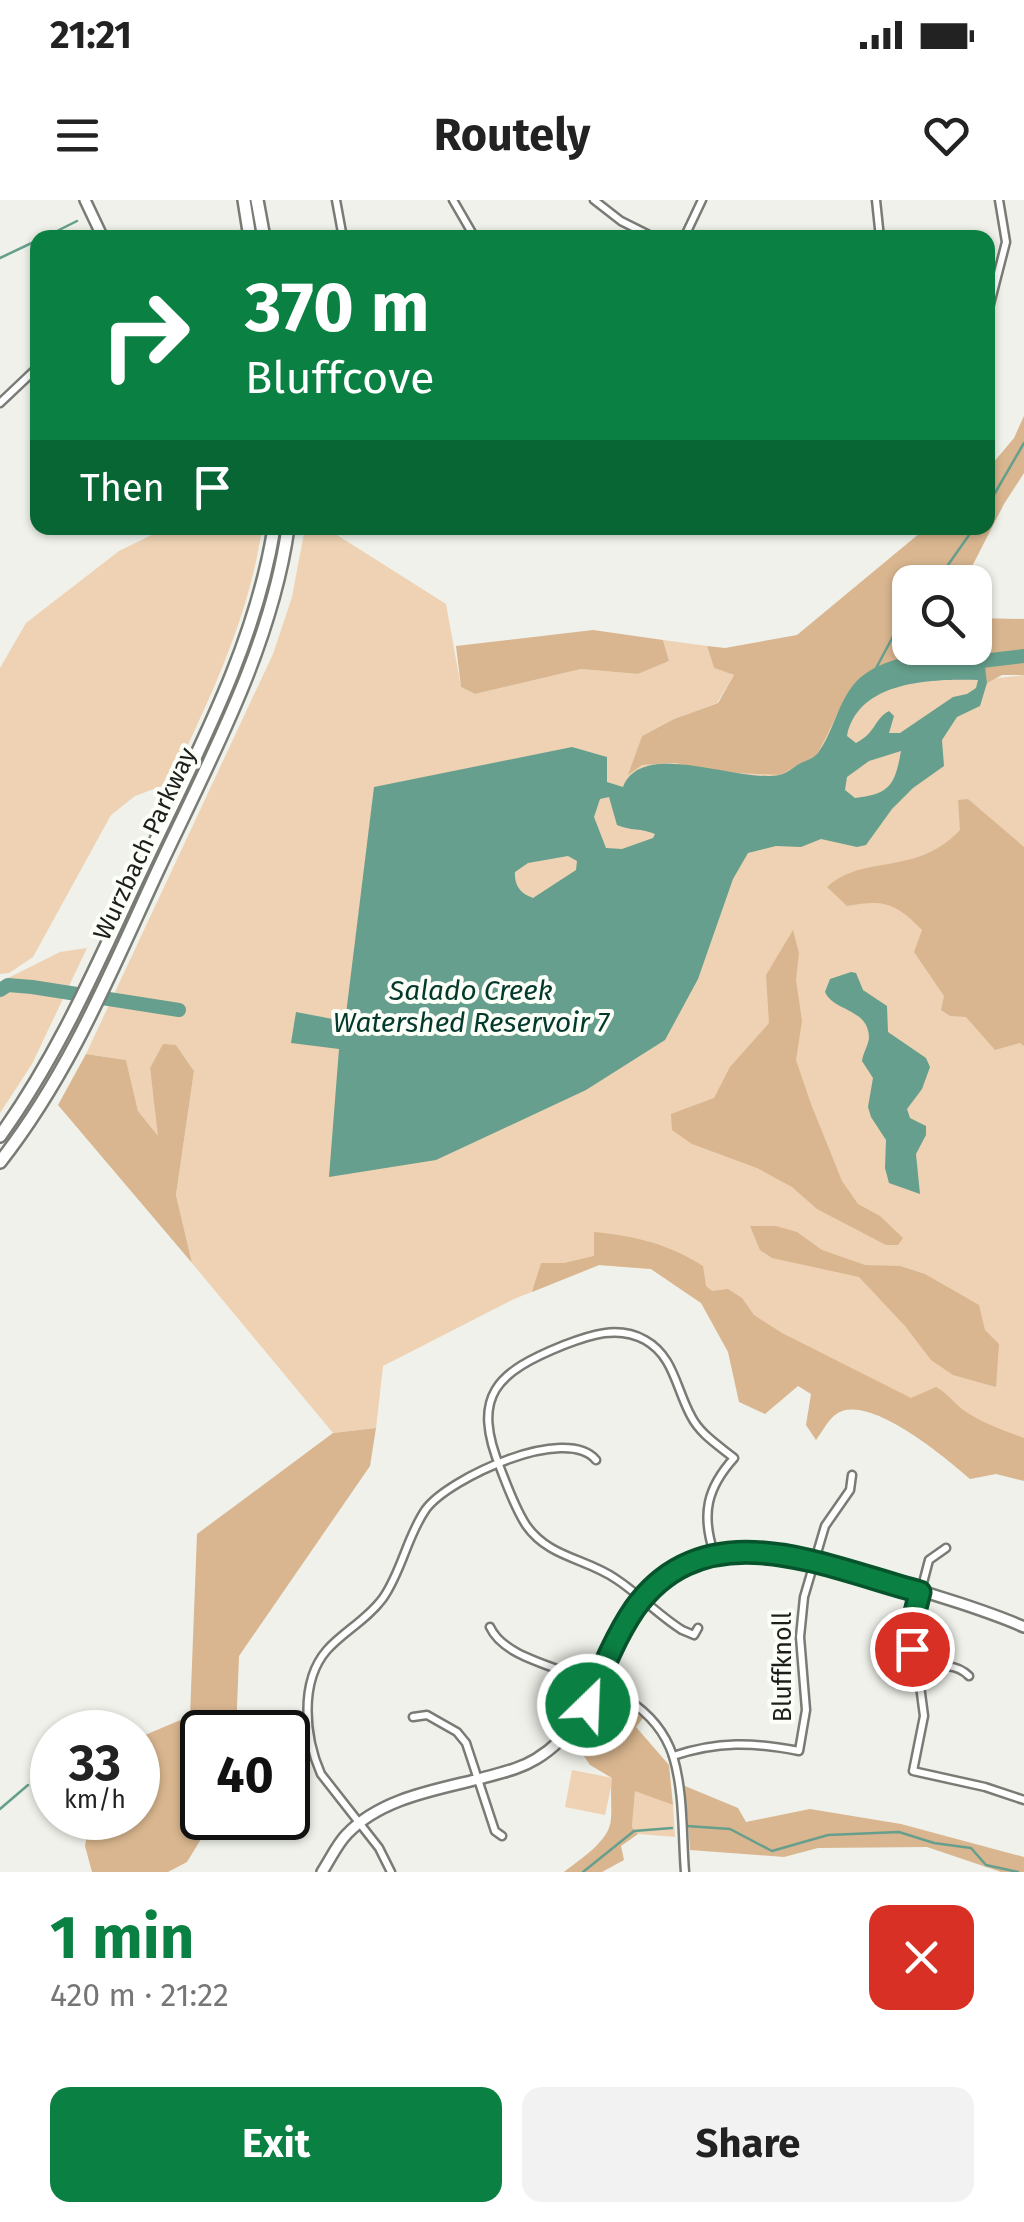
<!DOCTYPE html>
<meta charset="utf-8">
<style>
:root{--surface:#fff;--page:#f2f2f2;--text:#222;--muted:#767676;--accent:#0b8043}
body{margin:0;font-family:"Fira Sans",sans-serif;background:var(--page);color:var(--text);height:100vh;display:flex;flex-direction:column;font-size:38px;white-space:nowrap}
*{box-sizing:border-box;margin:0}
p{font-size:32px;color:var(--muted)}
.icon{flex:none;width:55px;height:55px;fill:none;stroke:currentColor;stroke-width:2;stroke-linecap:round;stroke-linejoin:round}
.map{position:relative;height:1672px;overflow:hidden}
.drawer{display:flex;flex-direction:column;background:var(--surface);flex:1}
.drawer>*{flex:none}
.top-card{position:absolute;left:30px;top:30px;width:965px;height:305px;border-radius:20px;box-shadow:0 2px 8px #0004;background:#0b8043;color:#fff;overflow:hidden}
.tools{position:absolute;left:892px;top:365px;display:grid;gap:20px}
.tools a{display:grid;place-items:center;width:100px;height:100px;border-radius:20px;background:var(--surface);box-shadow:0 2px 8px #0004;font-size:50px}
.speed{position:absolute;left:30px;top:1510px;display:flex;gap:20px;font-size:50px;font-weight:700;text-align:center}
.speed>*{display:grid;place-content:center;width:130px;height:130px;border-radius:50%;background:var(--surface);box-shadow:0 2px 8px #0004;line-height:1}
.speed small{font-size:25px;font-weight:400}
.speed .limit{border:5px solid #111;border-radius:15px;background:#fff;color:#111}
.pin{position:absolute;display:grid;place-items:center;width:85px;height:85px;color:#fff;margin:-42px;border:5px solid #fff;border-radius:50%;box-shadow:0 2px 10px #0007}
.me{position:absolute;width:110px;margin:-55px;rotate:24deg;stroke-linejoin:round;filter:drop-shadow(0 0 8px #0008)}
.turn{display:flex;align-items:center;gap:35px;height:210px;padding:0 50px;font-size:45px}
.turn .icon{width:130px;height:130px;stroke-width:2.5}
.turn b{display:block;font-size:70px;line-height:85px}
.then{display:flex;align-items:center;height:95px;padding:0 50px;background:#0003;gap:20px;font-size:38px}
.round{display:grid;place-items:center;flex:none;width:105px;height:105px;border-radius:20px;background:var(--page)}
.headline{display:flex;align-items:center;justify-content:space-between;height:170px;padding:0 50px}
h1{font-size:60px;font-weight:700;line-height:75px;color:var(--accent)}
.button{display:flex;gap:20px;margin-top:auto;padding:20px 50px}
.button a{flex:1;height:115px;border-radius:20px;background:var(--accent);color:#fff;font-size:40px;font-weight:700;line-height:115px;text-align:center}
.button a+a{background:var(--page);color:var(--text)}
.status{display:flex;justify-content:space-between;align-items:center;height:70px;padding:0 50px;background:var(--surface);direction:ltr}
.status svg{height:28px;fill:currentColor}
header{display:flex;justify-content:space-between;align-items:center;height:130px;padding:0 50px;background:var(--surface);font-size:45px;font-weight:700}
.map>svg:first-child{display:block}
.green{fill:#eed2b3}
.forest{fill:#d9b68f}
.water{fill:#669f8d;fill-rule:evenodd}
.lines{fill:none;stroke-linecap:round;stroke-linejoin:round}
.stream{stroke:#669f8d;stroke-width:2.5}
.river{stroke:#669f8d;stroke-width:14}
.street-casing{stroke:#797b75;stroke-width:11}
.secondary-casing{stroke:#797b75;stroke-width:14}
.highway-casing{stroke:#797b75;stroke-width:16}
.street{stroke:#fff;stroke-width:6}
.secondary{stroke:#fff;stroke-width:9}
.highway{stroke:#fff;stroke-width:11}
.route-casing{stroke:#07532c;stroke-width:25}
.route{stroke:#0b8043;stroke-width:18}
.labels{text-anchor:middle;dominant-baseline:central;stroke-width:8;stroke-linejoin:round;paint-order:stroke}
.street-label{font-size:25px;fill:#1d1e1c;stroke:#fcfef8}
.water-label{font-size:28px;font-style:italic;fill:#03392d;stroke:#fcfef8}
</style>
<div class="status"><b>21:21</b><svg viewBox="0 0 49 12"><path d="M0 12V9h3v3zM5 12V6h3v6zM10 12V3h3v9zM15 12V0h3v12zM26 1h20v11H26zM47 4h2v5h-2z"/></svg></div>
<header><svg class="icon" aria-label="menu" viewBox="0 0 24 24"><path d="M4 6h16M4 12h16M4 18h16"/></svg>Routely<svg class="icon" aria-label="heart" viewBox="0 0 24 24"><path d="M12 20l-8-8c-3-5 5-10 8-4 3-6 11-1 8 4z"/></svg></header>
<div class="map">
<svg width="1024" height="1672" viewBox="0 0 1024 1672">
<rect width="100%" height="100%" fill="#eff1ea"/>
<g class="green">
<path d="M166 328H262C249 419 209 500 170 583L135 596 111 615 33 757 9 773 0 774V468L26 423 119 351Z"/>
<path d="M305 328H326L446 404 461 487 475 494 581 469 638 474 669 461 663 440 707 446 714 468 734 475 717 503 674 519 642 536 629 574 642 565 676 563 833 522 848 493 973 451 983 450 990 479 1024 475V1248L753 1138 651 1069 599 1065 514 1099 383 1166 376 1228 333 1233 192 1063 176 995 194 871 176 845 150 868 159 938 138 911 126 860 86 854 273 454 292 397Z"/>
<path d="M87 748 32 864 0 913V782L60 752Z"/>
<path d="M572 1570 613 1578 605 1615 565 1607Z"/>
<path d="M635 1590 673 1605 675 1637 638 1634 632 1627Z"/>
</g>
<g class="forest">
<path d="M1024 216V273L1004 304 964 382H910V448H975V418L1024 419V475H1002L987 483 982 451 904 458 848 493 817 555 780 575 719 572 676 563 642 565 628 575 642 536 674 519 718 503 734 475 714 468 707 446 725 448 797 435 926 328H988V269L1014 238Z"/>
<path d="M593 430 663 440 669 461 638 474 581 469 475 494 461 487 456 446Z"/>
<path d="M968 599 1024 647V846L1020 843 995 850 966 817 950 816 941 810 944 796 914 752 922 730C896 703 884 699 847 706L827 687C865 653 916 677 960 630L958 600Z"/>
<path d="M793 730 799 753 796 780 802 821 796 860 811 904 842 981 858 1004 880 1016 903 1038 898 1045H886L817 1009 792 987 757 968 692 944 672 930 671 914 714 898 730 867 769 823 766 775Z"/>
<path d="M163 844 176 845 194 871 176 995 192 1063 58 905 86 854 126 860 138 911 158 936 150 868Z"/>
<path d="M750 1026H776L797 1032 822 1050 865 1065 900 1066 925 1074 979 1105 985 1130 999 1144 996 1187 953 1175 931 1160 905 1126 859 1077 772 1058 760 1050Z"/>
<path d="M594 1032C635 1036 669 1044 703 1066L706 1086 712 1091 728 1089 742 1098 754 1115 782 1133 911 1198 936 1187C947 1193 952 1201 962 1209 979 1222 1003 1230 1024 1238V1281L996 1274 970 1279C947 1259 866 1190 835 1215 828 1220 822 1232 816 1240L806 1225 811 1194 798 1186 765 1214 739 1202 728 1152 701 1103 651 1069 599 1065 532 1092 541 1063H564L594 1056Z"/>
<path d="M376 1228 370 1266 239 1456 236 1532H202V1618H214L187 1662 168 1672H92L85 1646 90 1618H138V1538L190 1516 197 1334 333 1233Z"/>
<path d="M602 1494 627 1505 643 1518 636 1527 669 1565 673 1605 635 1591 632 1627 638 1634 621 1646 624 1660 602 1672H564C580 1659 610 1641 611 1619 612 1604 610 1593 612 1578L590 1565 576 1544 582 1527Z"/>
<path d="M685 1586 738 1608 746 1622 810 1609 901 1624 1024 1657V1672H1001L927 1647 818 1648 784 1657 690 1650Z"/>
</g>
<g class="water">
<path d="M983 450 987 483 980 506 957 517 942 540 944 566 913 588 892 609 866 645 857 647 821 639 801 647 776 646 748 653 733 679 698 779 665 840 586 890 436 960 329 977 339 849 291 843 296 812 338 820 346 814 374 587 572 547 607 557V582L623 587C642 538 737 583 779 575 785 574 793 568 799 564 805 561 814 558 818 553 836 529 839 492 865 474 899 450 944 454 983 450ZM978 480 976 488 967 494 953 497 900 533H889L894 516 889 511C874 519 876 533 856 543L847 536C858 480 933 479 978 480ZM901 551C895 585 890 594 855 598L845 590 847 577 869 561ZM609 597 617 625C630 631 642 628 655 634L653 638 622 649 606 648 594 617 600 599ZM568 656 577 661 576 670 533 698C521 694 514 686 515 672L528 663Z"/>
<path d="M851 772 856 773 863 790 887 806 888 832 926 858 930 867 922 889 907 909 910 918 926 926V935L916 954 920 994 889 983 885 968 886 940 871 917 868 907 873 878 862 861C863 853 869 844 869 837 868 808 834 812 825 792L830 779Z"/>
</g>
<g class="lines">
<g class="stream">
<path d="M43 38 77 21"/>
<path d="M0 58 38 40"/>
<path d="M988 305 1024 243"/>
<path d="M936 382 974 328"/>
<path d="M874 472 897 429 910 414"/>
<path d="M0 1609 28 1585"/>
<path d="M687 1626 730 1629 772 1651 828 1635 899 1632 934 1643 971 1648 986 1665 1018 1672"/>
<path d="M583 1672 634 1631 672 1628"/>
</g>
<g class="river">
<path d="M965 463 1024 456"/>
<path d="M0 790 8 785 32 787 179 810"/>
</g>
<defs>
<g id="street">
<path d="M336 0 343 38"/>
<path d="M453 0 475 38"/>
<path d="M594 0 621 21 655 38"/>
<path d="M876 0 880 38"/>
<path d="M684 38 702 0"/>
<path d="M988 112 1006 42 999 0"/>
<path d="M0 203 38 167"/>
<path d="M946 1348 929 1360 912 1425 924 1516 913 1571 985 1587 1024 1600"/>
<path d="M490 1427C514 1479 643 1465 673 1556 684 1592 682 1635 685 1672"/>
<path d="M698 1428 694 1435 682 1430C658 1415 639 1394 616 1379 586 1358 549 1358 526 1325 515 1308 508 1288 501 1270 470 1195 497 1172 564 1145 590 1135 618 1125 645 1140 674 1156 676 1189 691 1216 700 1234 718 1245 734 1258 707 1288 701 1314 714 1353"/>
<path d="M918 1470C936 1467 954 1461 969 1476"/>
<path d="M413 1517 427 1515 457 1532 466 1543 495 1631 502 1636"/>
<path d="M673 1556C718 1541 753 1542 799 1551L806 1510 800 1437 804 1397 825 1326 850 1290 852 1275"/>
<path d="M391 1672 379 1648 321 1574C305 1538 299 1482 327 1450 344 1431 367 1420 383 1398 402 1371 407 1336 426 1309 449 1278 566 1224 596 1260"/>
</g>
<g id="secondary">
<path d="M85 0 103 38"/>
<path d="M322 1672C330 1660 337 1644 347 1634 380 1599 434 1590 479 1579 499 1573 518 1570 536 1559 588 1528 599 1470 627 1421 645 1389 678 1363 715 1353 765 1339 971 1403 1024 1427"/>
</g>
<g id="highway">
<path d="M244 0 250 38"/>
<path d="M257 0 264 38"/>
<path d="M0 936C60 853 99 760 143 667 194 558 255 448 274 328"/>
<path d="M0 962C70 873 112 769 159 668 210 559 271 448 288 328"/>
</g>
</defs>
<use href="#street" class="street-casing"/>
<use href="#secondary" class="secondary-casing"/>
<use href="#highway" class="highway-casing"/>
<use href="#street" class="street"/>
<use href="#secondary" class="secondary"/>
<use href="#highway" class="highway"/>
</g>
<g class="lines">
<defs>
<path id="route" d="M588 1505C601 1473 615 1437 635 1408 707 1309 825 1367 920 1392L912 1424V1449"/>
</defs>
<use href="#route" class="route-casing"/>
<use href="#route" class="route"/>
</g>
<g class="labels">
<g class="street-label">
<text transform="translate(145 644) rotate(-65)">Wurzbach Parkway</text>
<text transform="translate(783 1467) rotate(-90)">Bluffknoll</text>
</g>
<g class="water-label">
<text x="471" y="790">Salado Creek<tspan x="471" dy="32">Watershed Reservoir 7</tspan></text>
</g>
</g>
</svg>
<div class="tools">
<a><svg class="icon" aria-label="search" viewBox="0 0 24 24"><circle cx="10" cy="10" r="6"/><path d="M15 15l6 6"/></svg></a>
</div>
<div class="speed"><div>33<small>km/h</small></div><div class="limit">40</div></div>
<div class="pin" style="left:912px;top:1449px;background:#d93025"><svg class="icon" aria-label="arrive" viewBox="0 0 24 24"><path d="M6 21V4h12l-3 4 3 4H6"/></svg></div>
<svg class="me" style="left:588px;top:1505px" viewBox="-20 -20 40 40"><circle r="17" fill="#0b8043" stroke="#fff" stroke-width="3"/><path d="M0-11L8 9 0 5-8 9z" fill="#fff"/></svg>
<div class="top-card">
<div class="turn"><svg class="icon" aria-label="right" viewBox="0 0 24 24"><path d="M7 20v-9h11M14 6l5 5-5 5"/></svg><div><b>370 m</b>Bluffcove</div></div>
<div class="then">Then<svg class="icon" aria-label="arrive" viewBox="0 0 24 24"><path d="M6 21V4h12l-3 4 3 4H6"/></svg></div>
</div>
</div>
<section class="drawer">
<div class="headline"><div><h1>1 min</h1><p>420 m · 21:22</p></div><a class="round" style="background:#d93025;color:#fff"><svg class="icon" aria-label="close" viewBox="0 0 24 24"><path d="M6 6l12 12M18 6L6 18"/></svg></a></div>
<div class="button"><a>Exit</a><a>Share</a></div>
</section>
